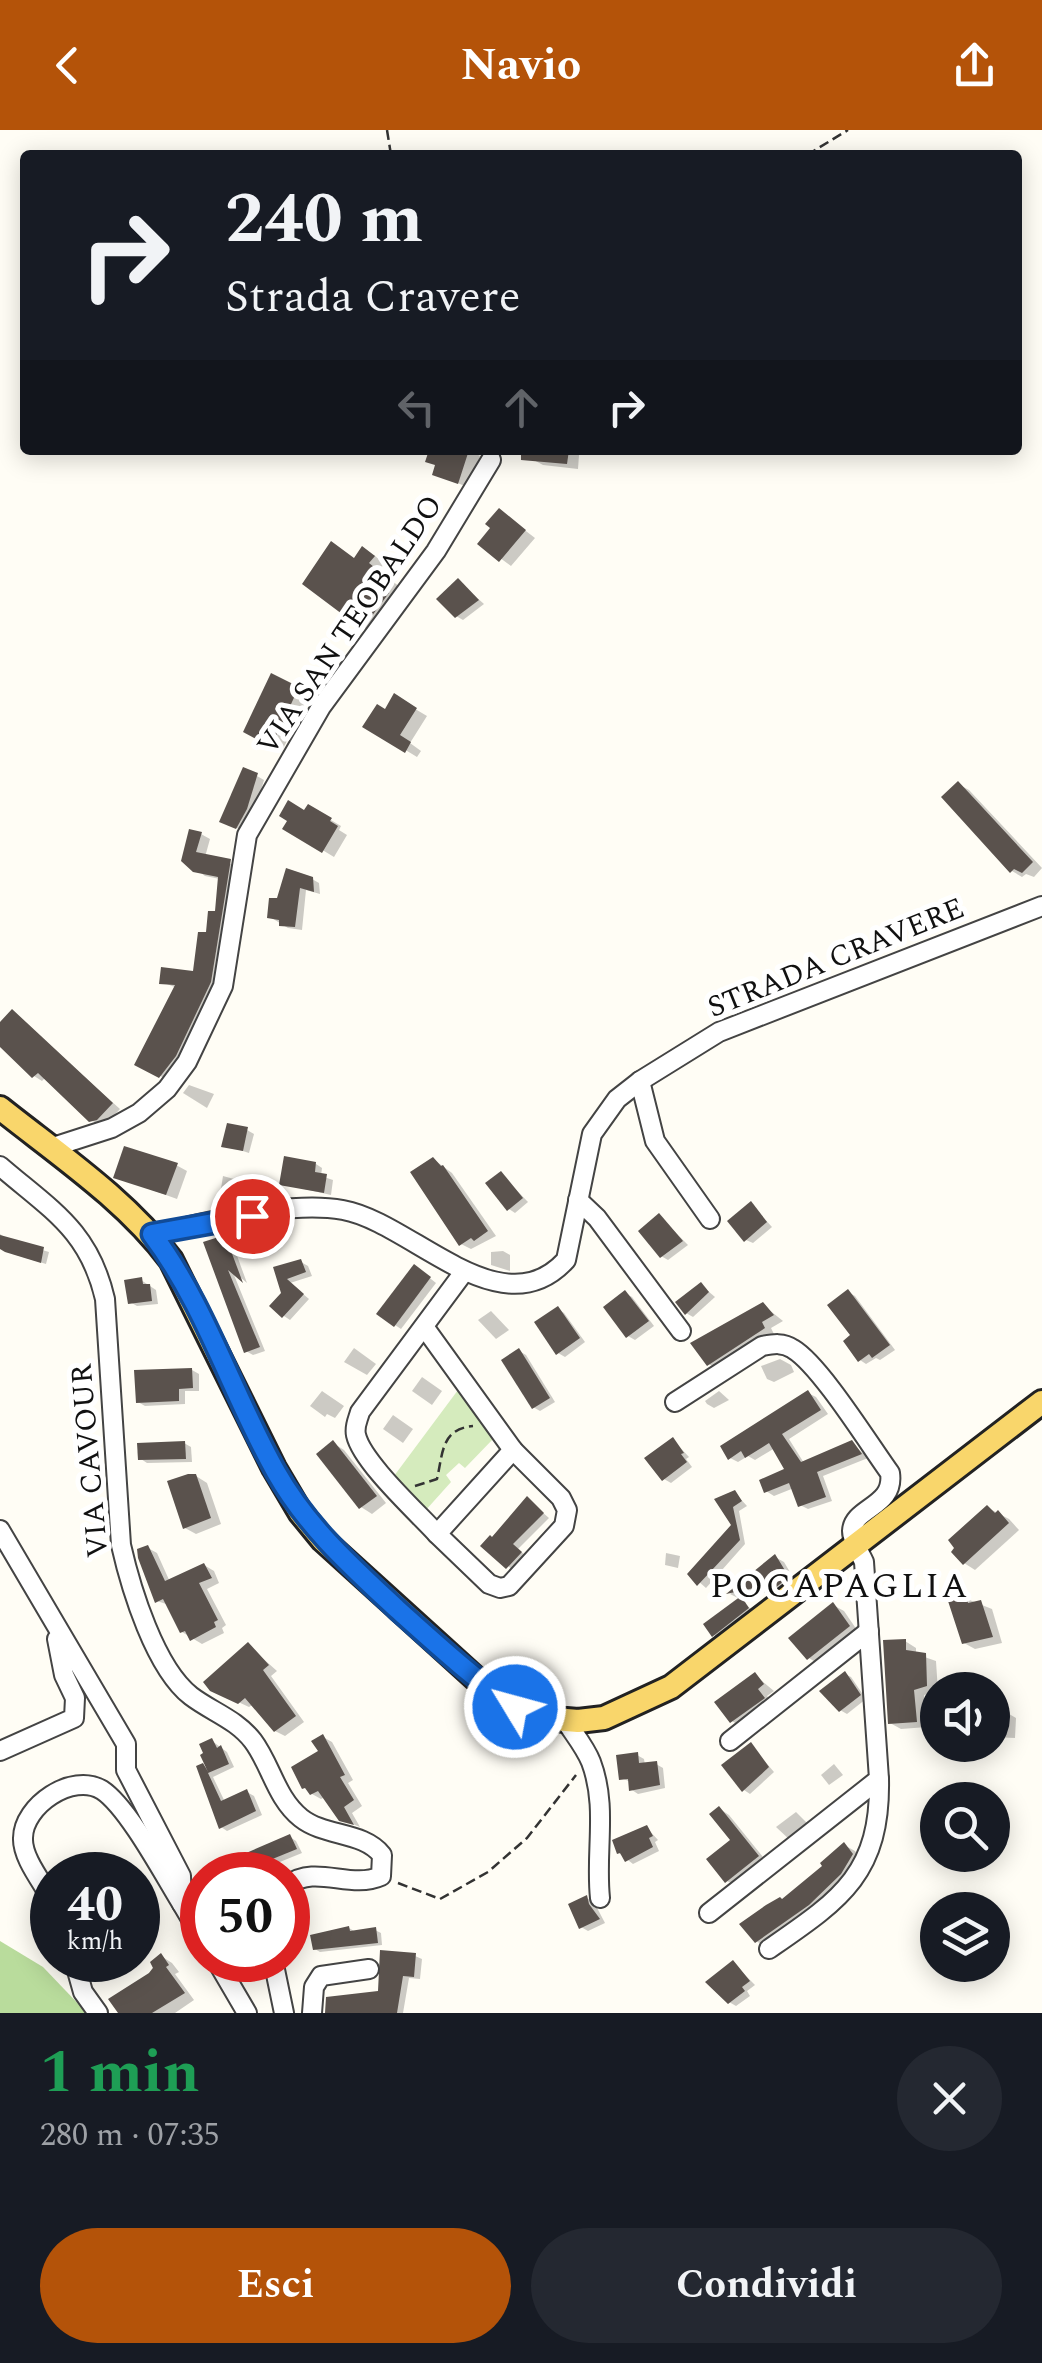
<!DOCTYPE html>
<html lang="it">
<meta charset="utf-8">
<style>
:root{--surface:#171b24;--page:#242831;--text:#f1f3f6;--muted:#9ea1a6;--accent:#b45309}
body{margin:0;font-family:Spectral,serif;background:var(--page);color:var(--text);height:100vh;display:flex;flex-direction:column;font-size:38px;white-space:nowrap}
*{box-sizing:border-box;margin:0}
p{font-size:32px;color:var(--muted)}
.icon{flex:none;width:55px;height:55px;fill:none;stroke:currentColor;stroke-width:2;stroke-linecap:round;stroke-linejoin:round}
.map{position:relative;height:1883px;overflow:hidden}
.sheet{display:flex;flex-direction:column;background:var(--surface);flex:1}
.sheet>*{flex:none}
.hud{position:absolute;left:20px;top:20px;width:1002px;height:305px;border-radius:10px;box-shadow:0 5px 25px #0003;background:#171b24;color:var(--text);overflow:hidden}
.controls{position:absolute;left:920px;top:1542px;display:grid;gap:20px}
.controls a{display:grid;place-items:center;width:90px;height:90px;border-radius:50%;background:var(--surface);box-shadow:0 5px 25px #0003;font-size:50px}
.speed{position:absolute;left:30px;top:1722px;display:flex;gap:20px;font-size:50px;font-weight:700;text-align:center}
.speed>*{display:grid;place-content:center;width:130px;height:130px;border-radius:50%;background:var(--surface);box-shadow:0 5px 25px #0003;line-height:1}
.speed small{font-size:25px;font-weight:400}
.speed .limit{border:15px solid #d22;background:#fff;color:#111}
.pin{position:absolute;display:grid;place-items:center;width:85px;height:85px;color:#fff;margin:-42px;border:5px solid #fff;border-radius:50%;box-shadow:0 2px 10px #0007}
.me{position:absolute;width:110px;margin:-55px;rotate:307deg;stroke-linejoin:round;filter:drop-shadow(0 0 8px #0008)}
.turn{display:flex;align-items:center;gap:35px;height:210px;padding:0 40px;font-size:45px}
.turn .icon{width:130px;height:130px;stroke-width:2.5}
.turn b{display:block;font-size:70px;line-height:85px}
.lanes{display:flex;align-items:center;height:95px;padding:0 40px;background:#0003;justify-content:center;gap:50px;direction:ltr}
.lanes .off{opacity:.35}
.round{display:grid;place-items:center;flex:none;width:105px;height:105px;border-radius:52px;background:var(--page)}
.head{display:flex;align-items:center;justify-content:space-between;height:170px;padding:0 40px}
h1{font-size:60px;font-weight:700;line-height:75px;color:#1e9e55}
.cta{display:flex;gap:20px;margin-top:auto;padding:20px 40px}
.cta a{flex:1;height:115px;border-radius:60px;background:var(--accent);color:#fff;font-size:40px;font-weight:700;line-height:115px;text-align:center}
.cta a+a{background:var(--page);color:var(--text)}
header{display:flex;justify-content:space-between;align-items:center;height:130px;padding:0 40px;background:var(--accent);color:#fff;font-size:45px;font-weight:700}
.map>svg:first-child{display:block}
.green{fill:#d5ebbd}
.forest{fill:#b9dc9c}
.shadow{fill:#0003}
.building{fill:#5a524d}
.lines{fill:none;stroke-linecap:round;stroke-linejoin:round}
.minor-casing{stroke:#444;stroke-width:22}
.major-casing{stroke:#222;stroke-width:28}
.path{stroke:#333;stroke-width:2.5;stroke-dasharray:10 5;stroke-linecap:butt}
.minor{stroke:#fff;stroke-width:18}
.major{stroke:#f9d66b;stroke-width:22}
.route-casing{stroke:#114b97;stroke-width:25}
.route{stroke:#1a73e8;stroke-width:18}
.labels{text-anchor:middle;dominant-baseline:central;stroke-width:10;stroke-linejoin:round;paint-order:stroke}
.street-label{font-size:30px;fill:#111;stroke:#fff}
.quarter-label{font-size:35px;letter-spacing:2.5px;fill:#111;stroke:#fff}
</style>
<header><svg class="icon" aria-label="back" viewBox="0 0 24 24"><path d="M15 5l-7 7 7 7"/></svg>Navio<svg class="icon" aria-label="share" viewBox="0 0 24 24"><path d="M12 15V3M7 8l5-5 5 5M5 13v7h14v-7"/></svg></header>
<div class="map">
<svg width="1042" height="1883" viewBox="0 0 1042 1883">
<rect width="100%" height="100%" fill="#fffdf5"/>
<path class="green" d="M458 1260 494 1308 465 1338 459 1333 446 1345 451 1352 425 1381 394 1346Z"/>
<path class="forest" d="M0 1811 43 1837 87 1883H0Z"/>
<g class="shadow">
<path d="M432 320H469L480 326 469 358 435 343 437 336Z"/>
<path d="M533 320H571L579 325 578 339 543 335 532 329Z"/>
<path d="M500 381 535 408 511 436 481 414 494 398Z"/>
<path d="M374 425 384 434 379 441 400 457 374 503 363 497 355 430Z"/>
<path d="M458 451 484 474 463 490 456 486Z"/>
<path d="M272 547 309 565 282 621 246 601Z"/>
<path d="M395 567 427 586 410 613 421 621 417 627 366 596 385 582Z"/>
<path d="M257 646 264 650 254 683 244 701 229 695Z"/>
<path d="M958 654 969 660 1042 738 1034 747 1026 744 1022 747 1012 741Z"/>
<path d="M309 677 341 696 339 700 347 705 334 727 286 698Z"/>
<path d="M201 704 210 709 205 727 239 736 219 858 170 951 137 934 177 858 162 852 196 844 217 784 220 749 205 746 184 730Z"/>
<path d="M312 749 319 753 320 764 306 760 302 800 288 798 270 787 279 771Z"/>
<path d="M13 883 120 979 106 994 100 995 91 990 46 947 42 951 34 946 0 914V899Z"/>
<path d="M189 955 214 964 207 978 183 963Z"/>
<path d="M247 1000 254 1004 249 1023 224 1015Z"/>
<path d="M433 1029 452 1043 496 1106 471 1119 461 1114Z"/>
<path d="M316 1034 322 1038 321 1046 333 1050 331 1065 282 1054Z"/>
<path d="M176 1035 187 1041 177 1069 116 1047Z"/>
<path d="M501 1044 528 1072 515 1083 509 1079Z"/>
<path d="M223 1046 241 1051 237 1076 219 1071Z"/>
<path d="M751 1074 772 1097 753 1113 746 1110Z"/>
<path d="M659 1086 688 1115 668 1130 661 1126Z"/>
<path d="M0 1104 9 1110 49 1122 46 1134 13 1124 0 1116Z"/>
<path d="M225 1108 232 1112 247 1153 232 1140 265 1221 253 1225 246 1221 206 1114Z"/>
<path d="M503 1121 510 1125V1141L491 1135V1122Z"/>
<path d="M301 1132 308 1136 312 1146 290 1153 309 1169 290 1190 284 1186 283 1164 276 1139Z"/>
<path d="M421 1141 436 1153 401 1199 395 1195Z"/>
<path d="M141 1150 156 1160 158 1174 137 1176 130 1172Z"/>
<path d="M701 1155 715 1167 693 1187 686 1183Z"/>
<path d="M848 1162 855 1166 895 1220 880 1230 876 1228 866 1234 860 1230Z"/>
<path d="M625 1163 632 1167 654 1196 635 1210 628 1206Z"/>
<path d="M763 1175 783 1191 771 1198 774 1204 720 1241 709 1234Z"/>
<path d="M558 1179 564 1183 585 1212 565 1227 558 1223Z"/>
<path d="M491 1181 509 1200 496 1209 478 1190Z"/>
<path d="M354 1218 376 1234 367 1245 344 1232Z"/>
<path d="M519 1221 526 1225 555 1272 540 1281 533 1277Z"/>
<path d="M780 1229 791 1235 794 1242 774 1252 767 1249 761 1236Z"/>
<path d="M192 1240 199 1244V1261H185V1274L145 1276 138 1272Z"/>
<path d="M422 1247 442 1261 432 1275 412 1261Z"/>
<path d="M322 1261 344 1276 335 1288 327 1284 325 1287 310 1276Z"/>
<path d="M719 1261 729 1270 714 1278 707 1274 705 1271Z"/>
<path d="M808 1263 816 1267 828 1284 789 1309 804 1333 852 1313 868 1328 823 1346 832 1371 808 1379 800 1375 794 1358 774 1366 766 1361 787 1341 775 1318 755 1330 748 1326 738 1332 730 1328Z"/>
<path d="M393 1285 413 1299 403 1313 383 1299Z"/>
<path d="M673 1310 689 1327 686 1329 692 1337 671 1353 664 1349Z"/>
<path d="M184 1313 191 1317 192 1332 147 1333 141 1329Z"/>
<path d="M333 1313 344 1320 386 1373 372 1384 361 1377Z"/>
<path d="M196 1346 207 1353 221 1394 196 1404 185 1398Z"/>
<path d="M735 1363 747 1376 739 1381 745 1414 706 1458 690 1444 734 1395 718 1370Z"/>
<path d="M527 1369 549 1388 518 1419 527 1427 514 1441 484 1416Z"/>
<path d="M988 1378 1009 1389 1019 1400 975 1440 964 1433Z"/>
<path d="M148 1418 157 1423 170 1452 204 1435 214 1441 219 1453 207 1459 226 1495 222 1498 224 1503 202 1514 182 1502 169 1475 157 1471Z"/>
<path d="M666 1423 680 1426 678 1438 665 1435Z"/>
<path d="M775 1427 784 1432 797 1454 781 1466 772 1461 739 1468 754 1482 720 1509 714 1505 740 1469 730 1464Z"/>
<path d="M967 1469 992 1479 1002 1513 975 1519 964 1513Z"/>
<path d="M833 1475 844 1481 859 1503 820 1535 809 1528Z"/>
<path d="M905 1511 916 1518V1524L936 1531 938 1562 924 1565 927 1597 901 1599 890 1593Z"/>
<path d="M248 1515 277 1541 271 1546 304 1592 285 1606 275 1601 254 1574 249 1577 223 1565Z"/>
<path d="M845 1544 851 1547 866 1569 847 1584 840 1580Z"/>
<path d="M755 1545 774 1561 767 1566 774 1574 743 1598 732 1591Z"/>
<path d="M992 1562 1005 1568 1004 1581 1016 1588 1015 1608 992 1607Z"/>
<path d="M323 1607 332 1612 353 1650 348 1653 362 1676 352 1683 360 1697 340 1689 325 1667 321 1669 312 1664Z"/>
<path d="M212 1611 227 1622 234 1637 213 1647 225 1672 247 1662 254 1666 262 1685 227 1701 221 1697 203 1636 209 1639 207 1625Z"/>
<path d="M751 1615 774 1642 750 1664 744 1660Z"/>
<path d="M637 1625 644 1629 645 1635 656 1634 663 1638 665 1658 638 1664 632 1660 631 1652 621 1648Z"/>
<path d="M834 1634 843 1645 829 1655 821 1645Z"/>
<path d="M720 1679 729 1685 767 1732 737 1756 727 1751 733 1711Z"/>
<path d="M796 1682 810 1696 791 1711 776 1697Z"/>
<path d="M647 1698 658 1710 655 1712 659 1721 633 1734 619 1723Z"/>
<path d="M290 1707 296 1711 302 1723 248 1745 238 1743Z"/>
<path d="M844 1715 855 1721 863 1732 820 1781 767 1818 756 1811 783 1771 826 1736Z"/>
<path d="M587 1768 594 1772 605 1793 588 1801 581 1797Z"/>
<path d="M349 1798 354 1801 375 1800 381 1803 382 1815 320 1822 315 1819Z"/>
<path d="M161 1826 172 1833 179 1842 175 1844 194 1870 175 1883H121Z"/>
<path d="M415 1826 422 1829 420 1849 409 1848 403 1883H328L381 1863Z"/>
<path d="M733 1833 755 1855 747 1861 750 1866 736 1876 729 1872Z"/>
</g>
<g class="building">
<path d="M429 320H469L458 354 432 345 435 335 425 332Z"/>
<path d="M521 320H569L567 334 521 330Z"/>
<path d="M499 378 526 400 499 432 477 414 490 398 485 394Z"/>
<path d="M331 411 354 428 362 416 375 426 369 433 390 450 384 459 389 463 362 499 302 454Z"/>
<path d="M458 448 479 470 455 488 436 469Z"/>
<path d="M271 543 299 557 271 617 243 602Z"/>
<path d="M394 563 417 578 400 605 411 612 405 623 362 597 377 574 385 579Z"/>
<path d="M243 637 258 643 247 679 236 699 219 692Z"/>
<path d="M958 651 1033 732 1022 743 1014 739 1010 743 941 667Z"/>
<path d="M288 670 304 680 308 674 332 688 330 691 338 696 322 723 282 699 287 691 279 686Z"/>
<path d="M189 699 202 702 196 722 231 729 211 852 176 926 159 948 134 935 175 855 159 854 161 837 193 841 198 802H206L208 781H215L218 747 193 742 181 731Z"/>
<path d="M286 738 313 747 314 762 300 758 295 797 279 796V790L267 788 269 768H277Z"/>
<path d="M12 879 113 973 97 990 89 992 38 943 32 948 0 917V892Z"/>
<path d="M227 993 248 997 243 1021 221 1017Z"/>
<path d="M124 1016 178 1033 166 1065 113 1048Z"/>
<path d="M284 1026 316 1032 315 1042 327 1044 324 1063 279 1055Z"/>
<path d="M433 1027 441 1036 443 1035 488 1101 474 1111 471 1108 459 1116 410 1042Z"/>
<path d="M501 1041 523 1068 507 1081 485 1053Z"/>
<path d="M751 1071 767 1092 744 1112 727 1091Z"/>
<path d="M659 1083 683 1111 660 1128 638 1101Z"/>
<path d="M0 1105 44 1117 41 1133 5 1122 0 1119Z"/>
<path d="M225 1105 243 1153 228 1140 260 1217 244 1223 203 1112Z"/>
<path d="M301 1129 306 1142 287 1149 304 1164 282 1188 269 1176 281 1163 273 1137Z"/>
<path d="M414 1134 431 1147 394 1197 376 1184Z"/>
<path d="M142 1147 143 1154H150L152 1171 128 1174 124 1150Z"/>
<path d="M701 1152 709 1162 685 1185 675 1172Z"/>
<path d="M848 1159 890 1215 872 1228 869 1224 858 1232 843 1211 850 1205 827 1175Z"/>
<path d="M625 1160 649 1191 626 1208 603 1177Z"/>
<path d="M763 1172 774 1185 762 1192 765 1198 707 1236 690 1213Z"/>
<path d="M558 1176 580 1208 556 1225 534 1192Z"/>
<path d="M519 1218 550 1268 532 1279 501 1230Z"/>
<path d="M192 1238 193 1258 179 1259V1271L136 1273 134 1240Z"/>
<path d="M808 1260 821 1280 782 1304 801 1332 852 1310 862 1324 817 1342 826 1367 798 1377 789 1353 764 1363 759 1350 784 1339 769 1313 745 1328 741 1321 728 1330 720 1316Z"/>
<path d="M673 1307 684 1323 681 1324 687 1332 662 1351 644 1328Z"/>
<path d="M333 1310 377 1366 359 1379 316 1324Z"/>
<path d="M185 1311 186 1329 138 1330 137 1313Z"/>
<path d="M188 1344H196L211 1388 183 1399 167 1351Z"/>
<path d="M735 1360 742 1371 733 1377 740 1410 697 1456 687 1444 731 1395 714 1369Z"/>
<path d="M527 1366 544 1383 513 1414 522 1422 506 1439 480 1416 490 1405 492 1407Z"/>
<path d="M987 1375 995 1383 998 1380 1009 1393 963 1435 951 1422 954 1418 948 1410Z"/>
<path d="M148 1415 165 1451 204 1433 212 1448 199 1453 218 1490 214 1492 216 1497 190 1511 185 1501 180 1503 163 1469 155 1473 138 1428 137 1419Z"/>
<path d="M775 1424 789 1447 770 1462 764 1456 726 1464Z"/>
<path d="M741 1466 749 1478 712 1507 703 1494Z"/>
<path d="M967 1467 968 1473 981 1470 993 1507 962 1514 948 1471Z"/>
<path d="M833 1472 850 1496 807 1530 788 1508Z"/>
<path d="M906 1509V1520L926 1523 927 1556 914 1560 917 1592 888 1594 883 1510Z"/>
<path d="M248 1512 269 1535 263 1540 296 1586 274 1602 245 1568 238 1574 210 1561 203 1552Z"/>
<path d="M845 1541 861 1565 839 1582 819 1561Z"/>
<path d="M755 1542 764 1554 758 1559 765 1568 730 1593 714 1572Z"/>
<path d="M323 1604 345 1645 340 1647 354 1670 344 1677 354 1695 339 1691 318 1661 310 1665 305 1658 302 1659 291 1637 318 1621 311 1611Z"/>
<path d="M212 1608 217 1618 221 1615 229 1634 208 1643 221 1671 247 1659 256 1681 219 1699 196 1636 203 1633 208 1642 200 1625 203 1623 199 1614Z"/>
<path d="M751 1612 769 1637 742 1662 721 1635Z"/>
<path d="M638 1622 639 1633 657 1631 660 1655 629 1661 628 1649 619 1650 616 1625Z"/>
<path d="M719 1676 759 1726 725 1753 706 1729 730 1710 709 1684Z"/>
<path d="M647 1695 653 1706 649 1708 653 1717 625 1732 620 1723 617 1724 612 1710Z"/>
<path d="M290 1704 297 1719 236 1744 230 1730Z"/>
<path d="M844 1712 853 1724 841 1744 809 1775 755 1813 739 1794 766 1775 780 1767 782 1769 822 1736 820 1733Z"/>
<path d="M587 1765 589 1774 600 1789 579 1799 568 1774Z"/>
<path d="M349 1796 350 1801 376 1797 378 1813 313 1820 310 1805Z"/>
<path d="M380 1820 416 1823 414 1847 403 1846 397 1883H325L326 1867 378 1861Z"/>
<path d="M161 1823 169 1835 166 1837 185 1863 152 1883H118L108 1869 149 1843 153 1838 150 1832Z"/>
<path d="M733 1830 750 1851 742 1857 745 1861 728 1874 705 1852Z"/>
</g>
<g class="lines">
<defs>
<g id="minor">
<path d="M640 951 655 1011 710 1089"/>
<path d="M50 1018 112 998 139 983 167 959 187 932 223 856 247 705 321 577 436 421 491 330"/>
<path d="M0 1036C51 1080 89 1100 105 1169L121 1415C131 1459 155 1538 191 1566 212 1582 236 1589 253 1611 271 1635 276 1668 301 1688 325 1707 363 1701 382 1725L381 1746C350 1760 316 1734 288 1755"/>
<path d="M578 1070 597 1088 681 1201"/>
<path d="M152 1104C209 1093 286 1070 343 1080 411 1092 501 1201 566 1130L592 1004 617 969 640 951 719 902 1042 776"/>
<path d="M464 1142 360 1282C358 1290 354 1296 356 1305 362 1332 417 1382 437 1404L513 1320"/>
<path d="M425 1198 513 1320 561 1368 567 1380 564 1396 509 1456 500 1458 489 1454 437 1404"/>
<path d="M675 1272 762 1216C773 1214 783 1212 793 1219 820 1235 869 1314 890 1343 895 1377 853 1377 852 1401 852 1411 860 1423 864 1432L879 1649 709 1783"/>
<path d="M0 1400 126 1614V1640L181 1746 182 1774 202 1808"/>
<path d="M565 1590C574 1604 585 1617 591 1632 608 1677 595 1721 600 1768"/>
<path d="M730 1611 869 1501"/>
<path d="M0 1621 74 1588 75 1568 64 1545 57 1509"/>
<path d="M52 1770C43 1753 22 1728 23 1708 23 1676 72 1642 102 1660 128 1677 164 1745 182 1774"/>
<path d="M769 1819C840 1770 881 1744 879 1649"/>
<path d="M74 1830 83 1862 98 1883"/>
<path d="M216 1830 247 1883"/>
<path d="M273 1830 284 1883"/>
<path d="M312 1883 314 1857 321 1846 369 1839"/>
</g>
<path id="major" d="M0 978C59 1025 125 1069 171 1130L274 1338 300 1382 323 1410 484 1556 515 1577 543 1588 578 1591 604 1588 671 1557 1042 1272"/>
</defs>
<use href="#minor" class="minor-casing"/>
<use href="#major" class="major-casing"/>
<g class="path">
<path d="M387 0 391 25"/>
<path d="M807 25 848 0"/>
<path d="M415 1356 437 1349C443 1323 441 1299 473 1296"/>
<path d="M398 1753 440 1769 488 1742 527 1708 576 1645"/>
</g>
<use href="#minor" class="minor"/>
<use href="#major" class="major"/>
</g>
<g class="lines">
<defs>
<path id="route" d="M252 1086 152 1104C206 1176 232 1264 276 1342 307 1397 351 1436 397 1479 435 1513 473 1548 515 1577"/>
</defs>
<use href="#route" class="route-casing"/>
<use href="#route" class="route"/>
</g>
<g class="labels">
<g class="street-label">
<text transform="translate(350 495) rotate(-56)">VIA SAN TEOBALDO</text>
<text transform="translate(836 828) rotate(-22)">STRADA CRAVERE</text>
<text transform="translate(90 1331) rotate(-95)">VIA CAVOUR</text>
</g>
<g class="quarter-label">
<text x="840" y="1456">POCAPAGLIA</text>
</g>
</g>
</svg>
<div class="controls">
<a><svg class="icon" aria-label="sound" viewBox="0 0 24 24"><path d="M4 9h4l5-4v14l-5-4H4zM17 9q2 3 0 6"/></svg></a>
<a><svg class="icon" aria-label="search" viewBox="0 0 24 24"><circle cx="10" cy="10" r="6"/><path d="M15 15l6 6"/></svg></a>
<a><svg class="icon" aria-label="layers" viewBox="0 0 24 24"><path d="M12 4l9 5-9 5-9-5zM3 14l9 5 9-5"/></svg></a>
</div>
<div class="speed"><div>40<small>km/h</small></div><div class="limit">50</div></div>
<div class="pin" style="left:252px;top:1086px;background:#d93025"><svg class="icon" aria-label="arrive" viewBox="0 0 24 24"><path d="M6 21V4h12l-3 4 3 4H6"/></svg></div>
<svg class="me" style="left:515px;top:1577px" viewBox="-20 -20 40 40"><circle r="17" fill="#1a73e8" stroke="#fff" stroke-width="3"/><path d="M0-11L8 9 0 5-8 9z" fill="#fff"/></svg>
<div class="hud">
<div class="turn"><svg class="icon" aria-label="right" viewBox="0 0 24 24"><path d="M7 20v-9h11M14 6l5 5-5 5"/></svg><div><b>240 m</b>Strada Cravere</div></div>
<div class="lanes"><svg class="icon off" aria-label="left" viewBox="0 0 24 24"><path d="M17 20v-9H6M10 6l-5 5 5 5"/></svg><svg class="icon off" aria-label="ahead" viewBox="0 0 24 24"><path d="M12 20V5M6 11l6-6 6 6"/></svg><svg class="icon" aria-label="right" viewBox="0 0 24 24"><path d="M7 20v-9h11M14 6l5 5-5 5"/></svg></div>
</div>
</div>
<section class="sheet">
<div class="head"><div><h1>1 min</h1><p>280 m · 07:35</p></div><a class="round"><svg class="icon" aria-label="close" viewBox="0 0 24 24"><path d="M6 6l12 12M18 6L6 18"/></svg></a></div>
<div class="cta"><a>Esci</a><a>Condividi</a></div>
</section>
